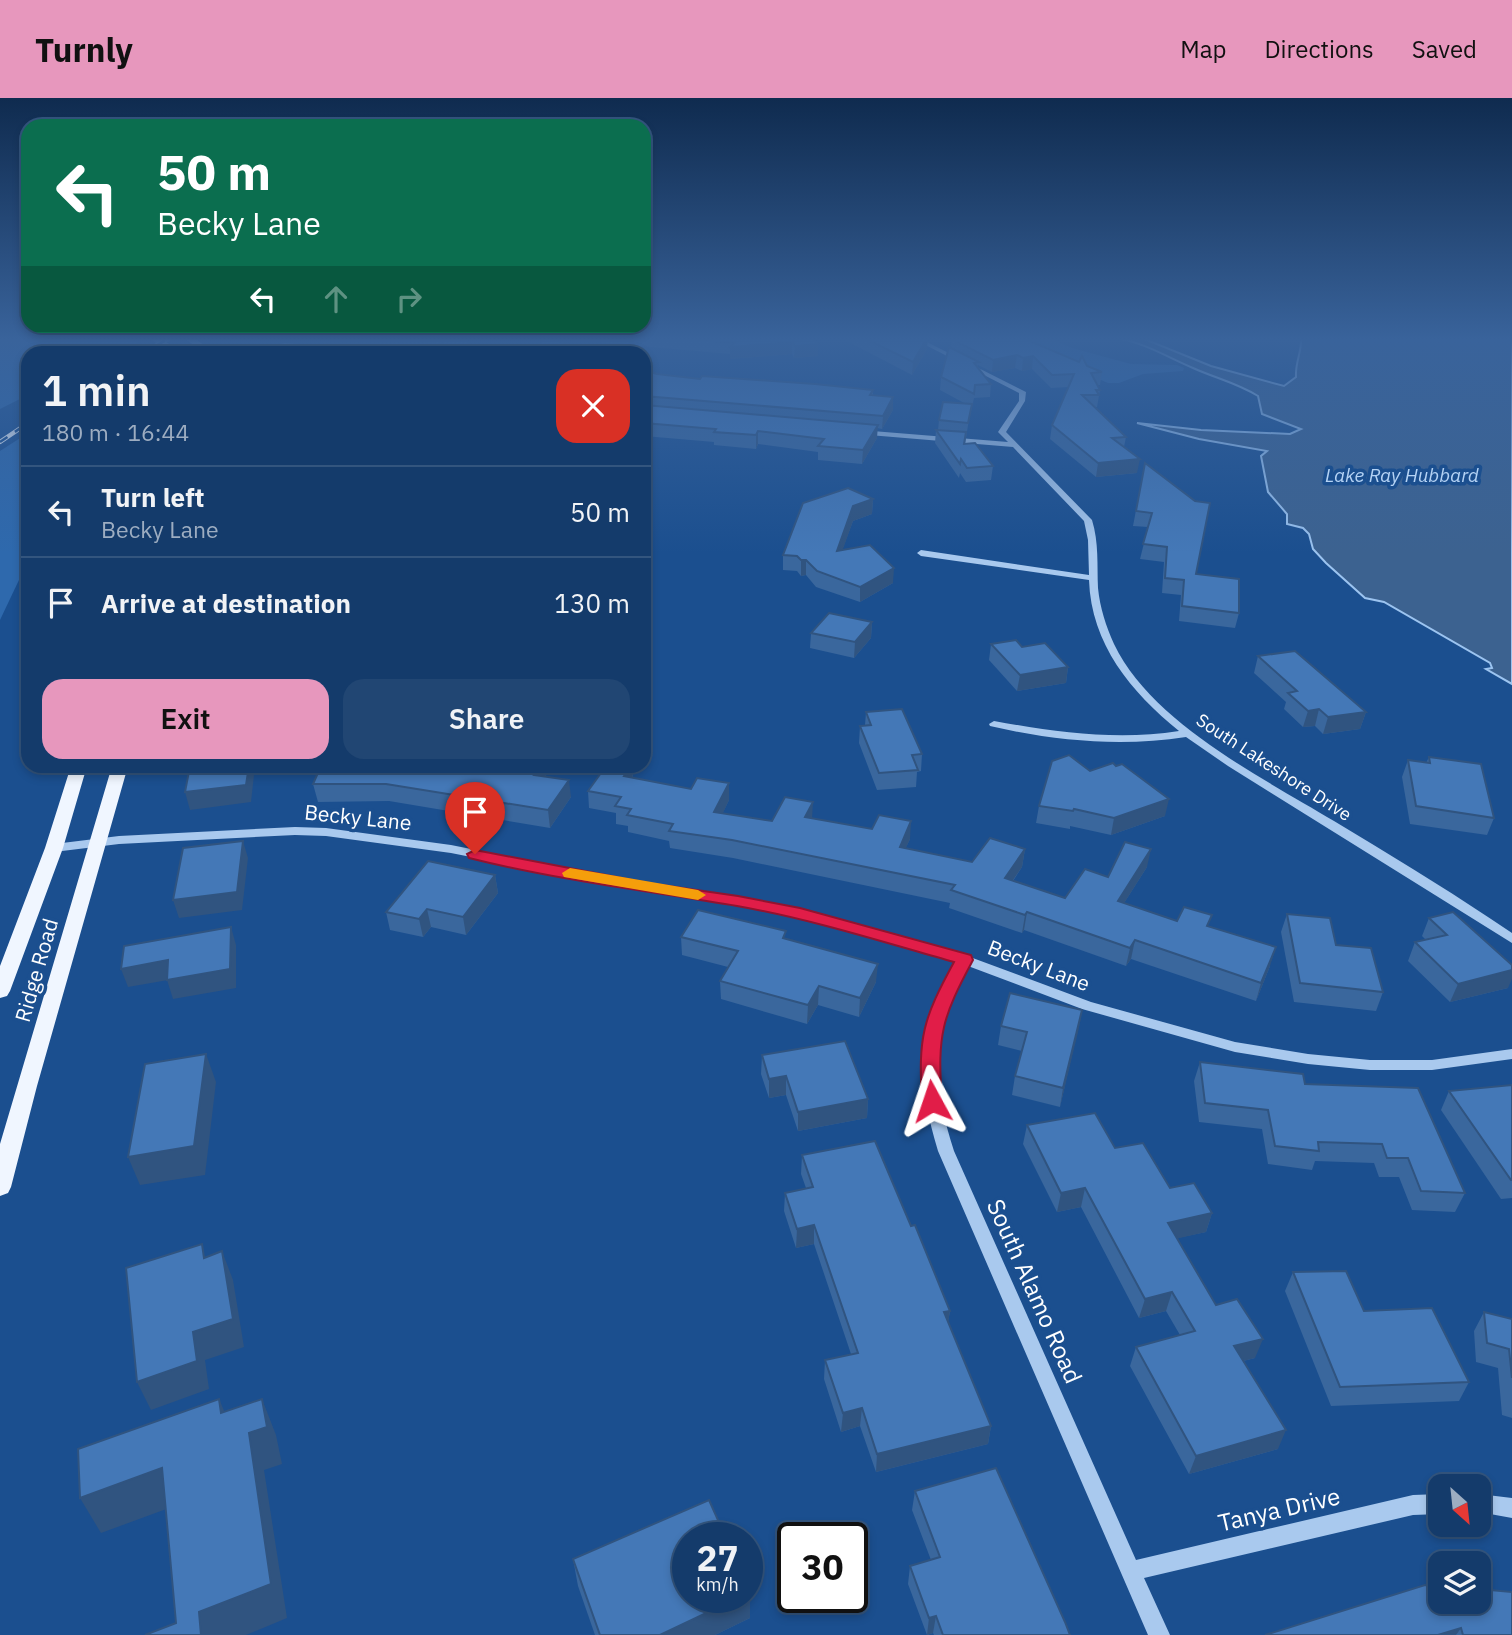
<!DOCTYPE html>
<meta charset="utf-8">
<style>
:root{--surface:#143b6b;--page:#214673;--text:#f1f3f6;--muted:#9dadc1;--line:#33557e;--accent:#e797bd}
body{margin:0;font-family:"IBM Plex Sans",sans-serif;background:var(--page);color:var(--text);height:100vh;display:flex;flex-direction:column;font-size:26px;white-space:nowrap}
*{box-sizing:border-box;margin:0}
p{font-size:23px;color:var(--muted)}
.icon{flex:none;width:38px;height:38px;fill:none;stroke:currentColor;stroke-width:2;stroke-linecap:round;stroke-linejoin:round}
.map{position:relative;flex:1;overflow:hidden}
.details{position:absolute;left:21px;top:248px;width:630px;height:427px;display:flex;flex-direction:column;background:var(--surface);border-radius:21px;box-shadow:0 4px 10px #0003,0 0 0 2px var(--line)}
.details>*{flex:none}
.guide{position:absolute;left:21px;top:21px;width:630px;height:214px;border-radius:21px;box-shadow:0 4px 10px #0003,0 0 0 2px var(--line);background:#0b6e4f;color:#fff;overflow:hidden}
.needle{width:46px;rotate:153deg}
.fabs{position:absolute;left:1428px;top:1376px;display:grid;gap:14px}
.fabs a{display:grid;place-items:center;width:63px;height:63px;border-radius:14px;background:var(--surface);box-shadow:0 4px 10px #0003,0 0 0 2px var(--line);font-size:35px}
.speed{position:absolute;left:672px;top:1424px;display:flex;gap:14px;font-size:35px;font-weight:700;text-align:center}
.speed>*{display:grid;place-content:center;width:91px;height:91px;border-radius:50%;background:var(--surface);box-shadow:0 4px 10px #0003,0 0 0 2px var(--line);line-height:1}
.speed small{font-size:18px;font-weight:400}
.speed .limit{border:4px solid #111;border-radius:10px;background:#fff;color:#111}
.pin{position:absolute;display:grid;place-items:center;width:60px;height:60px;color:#fff;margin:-72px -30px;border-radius:50% 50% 50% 0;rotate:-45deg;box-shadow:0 0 7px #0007}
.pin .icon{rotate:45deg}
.me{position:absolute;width:77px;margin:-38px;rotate:355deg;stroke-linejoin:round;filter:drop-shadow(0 0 5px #0008)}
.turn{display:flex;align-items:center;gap:24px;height:147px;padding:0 21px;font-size:32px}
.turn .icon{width:91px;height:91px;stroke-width:2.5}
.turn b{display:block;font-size:49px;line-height:60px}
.lanes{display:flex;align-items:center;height:66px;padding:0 21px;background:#0003;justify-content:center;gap:35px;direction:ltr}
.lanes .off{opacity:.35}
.round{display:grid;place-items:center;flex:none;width:74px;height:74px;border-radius:21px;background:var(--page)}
.headline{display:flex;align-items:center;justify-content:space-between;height:119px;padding:0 21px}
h1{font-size:42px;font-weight:600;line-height:52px}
.button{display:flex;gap:14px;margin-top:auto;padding:14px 21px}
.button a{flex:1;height:80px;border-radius:21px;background:var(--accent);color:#111;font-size:28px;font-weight:600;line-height:80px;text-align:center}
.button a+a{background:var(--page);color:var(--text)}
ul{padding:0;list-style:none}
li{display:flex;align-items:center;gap:21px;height:91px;padding:0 21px;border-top:2px solid var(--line)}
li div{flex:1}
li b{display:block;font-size:26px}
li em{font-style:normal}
header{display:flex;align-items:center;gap:42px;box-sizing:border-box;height:98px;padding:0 35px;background:var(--accent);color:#111}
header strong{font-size:33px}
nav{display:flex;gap:38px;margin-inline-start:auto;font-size:24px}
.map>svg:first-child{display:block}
.green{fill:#2e69ad}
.water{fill:#3c6290;stroke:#9cc4f0;stroke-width:2}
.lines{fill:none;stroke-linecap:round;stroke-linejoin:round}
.minor{fill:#a9c9ee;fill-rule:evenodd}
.major{fill:#f0f6ff;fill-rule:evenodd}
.rail-casing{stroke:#fff;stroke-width:4.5}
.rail{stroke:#1b4f8f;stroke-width:2.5;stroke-dasharray:9;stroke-linecap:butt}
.wall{fill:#3a679d}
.shaded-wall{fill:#305480}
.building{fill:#4478b7;stroke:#305480;stroke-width:2}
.route{fill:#e11d48;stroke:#92132f;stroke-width:2}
.slow{fill:#f59e0b}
.labels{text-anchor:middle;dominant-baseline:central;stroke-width:7;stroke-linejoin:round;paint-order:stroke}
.far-street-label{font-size:18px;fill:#fff;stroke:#1b4f8f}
.far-water-label{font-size:19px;font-style:italic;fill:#b5d3f5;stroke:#1b4f8f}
.street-label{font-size:21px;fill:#fff;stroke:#1b4f8f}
.near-street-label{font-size:24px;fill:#fff;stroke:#1b4f8f}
</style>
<header>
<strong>Turnly</strong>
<nav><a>Map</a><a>Directions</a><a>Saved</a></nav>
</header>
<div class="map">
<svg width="1512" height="1537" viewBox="0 0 1512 1537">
<rect width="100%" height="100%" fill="#1b4f8f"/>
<g class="green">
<path d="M0 240H130L138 245 126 255 28 256V297L0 311Z"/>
<path d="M1004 240H1050L1072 250 1131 266 1177 267 1184 270 1183 273 1143 276 1119 285H1108Z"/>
<path d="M28 335V463L0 522V353Z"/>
</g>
<path class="water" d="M1117 240H1142L1211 268 1284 288 1296 279C1295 264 1302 254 1301 240H1512V586L1486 571 1492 570 1490 565 1384 504 1365 500 1326 465 1313 451 1309 436 1303 430 1287 426V416L1268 394 1261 358 1267 353 1199 341 1137 325 1201 332 1290 336 1301 331 1262 316 1258 298C1237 285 1215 280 1193 270 1167 259 1145 245 1117 240Z"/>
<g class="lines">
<g class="minor">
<path d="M912 240H919L1026 294 1025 303 1006 334 1092 422C1099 445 1097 467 1098 490 1100 510 1106 528 1114 546 1152 625 1261 679 1334 723 1387 755 1440 787 1491 821L1512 835V845L1228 668 1186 639C1121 649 1054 643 990 628L989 626 994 623C1055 634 1117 643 1179 633 1131 594 1091 546 1089 482L921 458 917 455 921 452 1089 477 1088 442 1084 423 1013 349 857 336V332H860L1008 344 998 334 1019 303V295Z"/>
<path d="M285 245 333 249 336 251 333 253 285 249 253 256H239Z"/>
<path d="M494 248 496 251 460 252 457 250 460 248Z"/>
<path d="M295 729 326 730 451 747 648 786 738 799 858 826 970 859 1091 904 1235 944 1308 956 1370 962H1432L1512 951V961L1432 972H1370L1308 966 1235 954 1082 911 968 868C931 940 930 977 954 1053L1136 1462 1413 1397 1440 1396V1416L1413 1417 1144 1480 1170 1537H1148L938 1053C914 971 917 939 957 864L856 834 738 807 648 794 451 755 326 738 295 737 119 746 54 754 48 750 54 746 119 738Z"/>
<path d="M1479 1396 1512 1400V1420L1479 1414Z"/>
</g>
<g class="major">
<path d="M149 240H159L186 256H174Z"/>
<path d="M184 240H194L217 256H206Z"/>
<path d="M71 668H87L63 750 10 893 7 898 0 900V868L45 750Z"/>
<path d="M112 668H128L37 988 11 1089 8 1095 0 1098V1046Z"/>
</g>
<defs>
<g id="rail">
<path d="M141 256 170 240"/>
<path d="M0 344 28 325"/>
</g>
</defs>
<use href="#rail" class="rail-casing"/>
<use href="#rail" class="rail"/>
</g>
<g class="wall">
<path d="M330 240H458V243L480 256H317L331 244Z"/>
<path d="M542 240H813L818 258 794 260 792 256 730 261V256L550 240 595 256H538L537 252Z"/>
<path d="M841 240H933L931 243 927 241V251L912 277Z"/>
<path d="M952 240 1087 268 1102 274 1100 287H1097L1100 292 1097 309H1095L1126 339 1124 349 1137 375 1096 379 1050 341 1052 327 1069 289 1051 290 1032 271 1022 273 1015 270 992 274 978 267V270L991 286 990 299 974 300 972 309H971L965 346 993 368 991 382 966 384 960 375 959 380 935 345 936 332H938L939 322 966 306 940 292 941 279 951 250Z"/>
<path d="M644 272 657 276 700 281 873 292V297L893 299V312L882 331 877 330V340L862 366 818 362V354L758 346 756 351 714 347V344L644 338Z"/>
<path d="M1145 365 1196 476 1239 515 1235 530 1179 523 1181 497 1162 495 1164 464 1140 461 1148 429 1133 428Z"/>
<path d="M873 401 872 416 853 423 842 452 893 485 860 504 816 489 806 477 801 478 797 473 783 472V457Z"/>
<path d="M872 524 871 540 854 560 810 550 811 535Z"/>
<path d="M991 546 1022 549 1068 569 1066 585 1017 593 989 562Z"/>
<path d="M1258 558 1366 614 1360 631 1323 636 1315 628 1303 629 1284 611 1286 604 1254 575Z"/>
<path d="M866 614 922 656 921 673 917 674 916 689 877 692 859 645 860 628 865 627Z"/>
<path d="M1429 659 1494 720 1487 737 1410 726 1402 679 1408 662 1426 665Z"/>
<path d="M508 668H545L546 678 571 699 550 730 389 703 318 704 313 686 505 672Z"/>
<path d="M606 668H632L633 680 729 702 722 716 772 723 812 720 910 741 905 751 972 764 1025 751 1022 769 1013 783 1065 800 1108 779 1147 769 1124 805 1177 823 1209 828 1270 868 1256 903 1131 861 1126 868 1024 832 1022 835 949 810 950 805 733 760 670 750 669 743 628 734V728L616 726V715L589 710 588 693Z"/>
<path d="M1090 673 1165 718 1111 737 1070 728V731L1036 725 1039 708Z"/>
<path d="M495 777 498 795 466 837 431 829 423 839 390 832 386 814Z"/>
<path d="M1287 816 1336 847 1383 894 1376 913 1294 904 1281 834Z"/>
<path d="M1429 820 1508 890 1450 904 1408 863 1415 844 1426 842 1422 838Z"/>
<path d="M681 839 786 841 876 884 859 919 818 907 807 926 721 901 720 883 728 869 682 857Z"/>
<path d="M1082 912 1060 1009 1012 997 1015 978 1022 953 998 947 1001 928Z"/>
<path d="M762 957 868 1001 867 1020 798 1033 786 997 769 1000 761 976Z"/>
<path d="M1200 964 1305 986 1465 1095 1455 1114 1412 1112 1399 1079H1379L1374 1065 1315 1063 1312 1072 1268 1066 1262 1031 1199 1024 1194 983Z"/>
<path d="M1512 987V1100L1501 1101 1441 1012 1449 993Z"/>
<path d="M1027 1027 1115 1050 1170 1090 1212 1115 1206 1134 1177 1140 1216 1207 1255 1260 1243 1263 1278 1351 1189 1376 1130 1268 1136 1249 1180 1237 1166 1213 1139 1220 1081 1109 1057 1114 1023 1046Z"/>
<path d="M802 1057 911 1128 950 1213 948 1224 991 1328 988 1346 876 1374 860 1328 841 1334 824 1281 825 1262 851 1256 814 1146 796 1150 784 1113 785 1095 806 1090 801 1076Z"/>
<path d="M1293 1174 1364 1213 1469 1284 1459 1303 1331 1308 1285 1193Z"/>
<path d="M1484 1214 1512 1221V1320L1502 1317 1498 1270 1476 1264 1474 1233Z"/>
<path d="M915 1393 1070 1537H934L933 1535 927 1537 908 1486 910 1468 931 1462 912 1412Z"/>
<path d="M573 1461 750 1520 715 1537H595L578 1488Z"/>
<path d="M1512 1494V1537H1265Z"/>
</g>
<g class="shaded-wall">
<path d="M928 240 927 251 912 277 913 264Z"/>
<path d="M792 244V256L730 261V249Z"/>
<path d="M442 245 443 256H438Z"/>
<path d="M818 246V258L794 260 795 248Z"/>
<path d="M1017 257 1015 270 992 274 993 262Z"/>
<path d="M1033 258 1032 271 1022 273 1023 260Z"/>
<path d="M893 299V312L882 331 883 318Z"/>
<path d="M878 327 877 340 862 366 863 352Z"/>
<path d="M758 333V346L756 351V337Z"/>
<path d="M1140 361 1137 375 1096 379 1098 365Z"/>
<path d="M873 401 872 416 853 423 837 468V453L853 408Z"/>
<path d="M801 462H806V477L801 478Z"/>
<path d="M894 470 893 485 860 504V489Z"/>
<path d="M872 524 871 540 854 560 855 544Z"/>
<path d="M1068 569 1066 585 1017 593 1020 577Z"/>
<path d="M1319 611 1315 628 1303 629 1308 613Z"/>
<path d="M1366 614 1360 631 1323 636 1328 619Z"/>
<path d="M249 668H255L251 704 190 712 185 694Z"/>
<path d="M540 668H545L546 680 534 677Z"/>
<path d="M631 668H632L633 684 624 678Z"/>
<path d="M569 682 571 699 550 730 548 712Z"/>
<path d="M729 685V702L715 732 714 714Z"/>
<path d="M1169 701 1165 718 1111 737 1114 720Z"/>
<path d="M813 704 812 721 805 719Z"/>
<path d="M911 723 910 741 898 767 900 749Z"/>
<path d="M243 743 248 760 242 812 179 820 173 802Z"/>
<path d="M1025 751 1022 769 1002 798 1005 780Z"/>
<path d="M1151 751 1147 769 1114 821 1118 803Z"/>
<path d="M495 777 498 795 466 837 463 819Z"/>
<path d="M427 811 431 829 423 839 419 821Z"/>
<path d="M1027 814 1024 832 1022 835 1025 817Z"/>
<path d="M231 829 236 847V890L173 901 167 882Z"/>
<path d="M1135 842 1131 861 1126 868 1130 850Z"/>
<path d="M1276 849 1270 868 1256 903 1261 885Z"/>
<path d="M168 862 174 881 128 889 121 871Z"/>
<path d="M878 866 876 884 859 919 860 900Z"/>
<path d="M1512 872V881L1508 890 1450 904 1458 886Z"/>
<path d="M819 888 818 907 807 926 808 907Z"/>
<path d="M1082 912 1079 930 1060 1009 1063 990Z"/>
<path d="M206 956 216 984 205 1077 140 1087 128 1059Z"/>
<path d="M786 978V997L769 1000V981Z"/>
<path d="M868 1001 867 1020 798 1033V1014Z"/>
<path d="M1085 1090 1081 1109 1057 1114 1061 1095Z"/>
<path d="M1212 1115 1206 1134 1162 1144 1168 1125Z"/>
<path d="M814 1127V1146L796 1150 797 1131Z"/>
<path d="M222 1153 233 1182 244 1249 205 1262 209 1291 151 1312 137 1284 193 1234Z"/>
<path d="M1172 1194 1166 1213 1139 1220 1145 1201Z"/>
<path d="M950 1213 947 1232 944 1214Z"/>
<path d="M1263 1241 1255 1260 1227 1267 1234 1248Z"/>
<path d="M219 1301 235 1338 221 1315Z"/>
<path d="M262 1301 276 1337 282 1366 264 1372 287 1520 246 1537H201L199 1514 249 1335Z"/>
<path d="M862 1310 860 1328 841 1334 843 1315Z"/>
<path d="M991 1328 988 1346 876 1374 877 1356Z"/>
<path d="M1286 1332 1278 1351 1189 1376 1196 1358Z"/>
<path d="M162 1370 180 1406 101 1435 80 1400Z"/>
<path d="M750 1494V1520L715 1537H660L738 1500H747V1495Z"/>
<path d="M936 1518 933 1535 927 1537 929 1520Z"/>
<path d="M1461 1530 1456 1537H1438Z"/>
</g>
<g class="building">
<path d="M542 240H549L595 256H546L537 252Z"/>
<path d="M678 240H813L818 246 795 248 792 244 730 249 734 245Z"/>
<path d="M864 240H927L913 264Z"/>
<path d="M952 240H1023L1079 264 1082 258 1087 268 1102 274 1091 275 1100 292H1096L1099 297H1082L1126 339 1112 340 1140 361 1098 365 1052 327 1074 276 1052 277 1033 258 1023 260 1017 257 993 262 951 241Z"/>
<path d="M467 243 480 256H452L442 245 438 256H317L324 245Z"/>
<path d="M949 249 979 264 974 265 991 286 975 287 974 296 941 279Z"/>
<path d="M644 272 657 276 700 281 702 278 815 286 873 292 870 297 893 299 883 318 644 298Z"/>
<path d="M943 304 972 306 968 325 939 322Z"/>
<path d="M644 307 878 327 863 352 818 348 824 341 758 333 756 337 714 334 716 331 644 325Z"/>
<path d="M936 332 966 334 964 346 975 345 993 368 967 370 961 361 960 366Z"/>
<path d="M1145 365 1195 403 1210 405 1196 476 1239 481V515L1182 508 1184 482 1165 480 1167 449 1143 446 1152 415 1136 413Z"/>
<path d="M848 390 873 401 853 408 837 453 870 447 894 470 860 489 817 473 806 462H801L797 458 783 457 803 405Z"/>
<path d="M829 515 872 524 855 544 811 535Z"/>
<path d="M1016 542 1022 549 1045 545 1068 569 1020 577 991 546Z"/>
<path d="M1295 553 1366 614 1328 619 1319 611 1308 613 1288 595 1297 593 1258 558Z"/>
<path d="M902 611 922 656 912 657 918 672 879 675 860 628 871 627 866 614Z"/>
<path d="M1069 657 1090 673 1113 665 1116 668 1122 666 1169 701 1114 720 1074 711 1073 713 1039 708 1052 663Z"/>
<path d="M1429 659 1481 666 1494 720 1416 708 1408 662 1430 665Z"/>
<path d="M190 668H249L246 687 185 694Z"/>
<path d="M321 668H477L505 672 508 668H540L534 677 569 682 548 712 386 686H313Z"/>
<path d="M606 668H631L624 678 691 691 697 680 729 685 714 714 772 723 785 699 813 704 805 719 872 731 879 717 911 723 900 749 972 764 990 740 1025 751 1005 780 1065 800 1085 771 1108 779 1125 744 1151 751 1118 803 1177 823 1184 809 1212 817 1207 828 1276 849 1261 885 1135 842 1130 850 1027 814 1025 817 951 792 955 787 732 742 669 733 673 726 627 717 631 711 615 708 621 699 588 693Z"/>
<path d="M243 743 237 794 173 802 183 750Z"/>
<path d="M428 763 495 777 463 819 427 811 419 821 386 814Z"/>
<path d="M698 812 786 833 783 840 878 866 860 900 819 888 808 907 720 883 738 853 681 839Z"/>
<path d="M1453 814 1512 867V872L1458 886 1415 844 1447 837 1429 820Z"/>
<path d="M1287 816 1330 820 1336 847 1371 850 1383 894 1300 885Z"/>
<path d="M231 829 230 871 167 882 168 862 121 871 124 848Z"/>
<path d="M1010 895 1082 912 1063 990 1015 978 1027 934 1001 928Z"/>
<path d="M845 943 868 1001 798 1014 786 978 769 981 762 957Z"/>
<path d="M206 956 194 1048 128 1059 145 966Z"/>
<path d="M1200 964 1303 976 1305 986 1418 990 1465 1095 1421 1093 1408 1060H1387L1382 1046 1318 1044 1319 1053 1275 1048 1268 1012 1205 1005Z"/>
<path d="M1512 987V1082H1511L1449 993Z"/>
<path d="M1095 1015 1115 1050 1143 1045 1170 1090 1194 1085 1212 1115 1168 1125 1216 1207 1237 1201 1263 1241 1234 1248 1286 1332 1196 1358 1136 1249 1195 1233 1172 1194 1145 1201 1085 1090 1061 1095 1027 1027Z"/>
<path d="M875 1043 911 1128 915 1127 950 1213 944 1214 991 1328 877 1356 862 1310 843 1315 825 1262 858 1255 814 1127 797 1131 785 1095 813 1089 802 1057Z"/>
<path d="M202 1146 204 1160 222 1153 233 1221 193 1234 197 1263 137 1284 126 1170Z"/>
<path d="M1346 1173 1364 1213 1432 1210 1469 1284 1340 1289 1293 1174Z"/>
<path d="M1484 1214 1512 1221V1280L1509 1251 1487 1245Z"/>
<path d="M219 1301 221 1315 262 1301 267 1329 249 1335 271 1486 199 1514 201 1537H145L176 1525 162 1370 80 1400 78 1351Z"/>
<path d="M996 1370 1065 1524 1070 1537H943L936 1518 929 1520 910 1468 940 1459 915 1393Z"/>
<path d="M709 1402 726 1440H688V1500H738L660 1537H600L573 1461Z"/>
<path d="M1425 1487 1440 1488V1503H1479V1491L1512 1494V1537H1463L1461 1530 1438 1537H1265Z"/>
</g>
<linearGradient id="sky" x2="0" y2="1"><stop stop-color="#0f2b4f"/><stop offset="0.53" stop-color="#39639b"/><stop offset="1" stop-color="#39639b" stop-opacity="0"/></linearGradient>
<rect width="1512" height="455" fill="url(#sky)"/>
<path class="route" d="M475 752 648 785 738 798 800 810 971 857 973 862C942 920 937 936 942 1003L939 1008 932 1010 925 1008 922 1003C918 938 923 921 954 864 883 844 811 821 737 808 648 793 557 782 469 760L467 756Z"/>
<path class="slow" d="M570 770 698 792 706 797 698 802 564 779 562 775Z"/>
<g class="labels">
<g class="far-street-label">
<text transform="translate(1274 669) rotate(33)">South Lakeshore Drive</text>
</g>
<g class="far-water-label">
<text x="1402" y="377">Lake Ray Hubbard</text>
</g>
<g class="street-label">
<text transform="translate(358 719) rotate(6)">Becky Lane</text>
<text transform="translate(1039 867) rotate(21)">Becky Lane</text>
<text transform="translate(36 872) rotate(-74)">Ridge Road</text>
</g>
<g class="near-street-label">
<text transform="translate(1035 1193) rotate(66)">South Alamo Road</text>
<text transform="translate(1279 1411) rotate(-13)">Tanya Drive</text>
</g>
</g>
</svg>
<div class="fabs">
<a><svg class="needle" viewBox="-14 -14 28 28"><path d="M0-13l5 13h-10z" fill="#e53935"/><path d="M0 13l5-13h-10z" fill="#9dadc1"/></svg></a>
<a><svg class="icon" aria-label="layers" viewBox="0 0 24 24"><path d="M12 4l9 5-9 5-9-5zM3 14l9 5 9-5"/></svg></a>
</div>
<div class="speed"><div>27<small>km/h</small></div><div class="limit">30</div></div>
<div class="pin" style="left:475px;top:756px;background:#d93025"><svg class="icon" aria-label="arrive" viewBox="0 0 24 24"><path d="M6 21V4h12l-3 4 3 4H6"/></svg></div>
<svg class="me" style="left:932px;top:1003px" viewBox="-20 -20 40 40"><path d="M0-17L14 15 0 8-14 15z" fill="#e11d48" stroke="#fff" stroke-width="4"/></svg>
<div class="guide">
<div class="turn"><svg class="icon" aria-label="left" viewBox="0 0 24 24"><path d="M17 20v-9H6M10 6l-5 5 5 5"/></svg><div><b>50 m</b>Becky Lane</div></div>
<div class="lanes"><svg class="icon" aria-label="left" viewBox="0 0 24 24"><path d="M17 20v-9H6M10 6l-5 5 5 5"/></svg><svg class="icon off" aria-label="ahead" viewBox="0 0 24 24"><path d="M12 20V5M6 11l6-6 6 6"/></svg><svg class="icon off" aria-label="right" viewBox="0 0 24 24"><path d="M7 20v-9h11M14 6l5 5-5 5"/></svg></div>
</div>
<section class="details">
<div class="headline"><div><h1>1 min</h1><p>180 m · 16:44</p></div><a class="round" style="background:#d93025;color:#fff"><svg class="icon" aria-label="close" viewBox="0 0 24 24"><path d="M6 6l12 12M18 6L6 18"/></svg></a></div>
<ul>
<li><svg class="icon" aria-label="left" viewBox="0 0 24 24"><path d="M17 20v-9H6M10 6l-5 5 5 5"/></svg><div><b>Turn left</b><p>Becky Lane</p></div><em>50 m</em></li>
<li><svg class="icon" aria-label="arrive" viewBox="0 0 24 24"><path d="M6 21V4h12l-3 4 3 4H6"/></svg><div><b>Arrive at destination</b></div><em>130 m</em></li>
</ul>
<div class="button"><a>Exit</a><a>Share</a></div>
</section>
</div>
